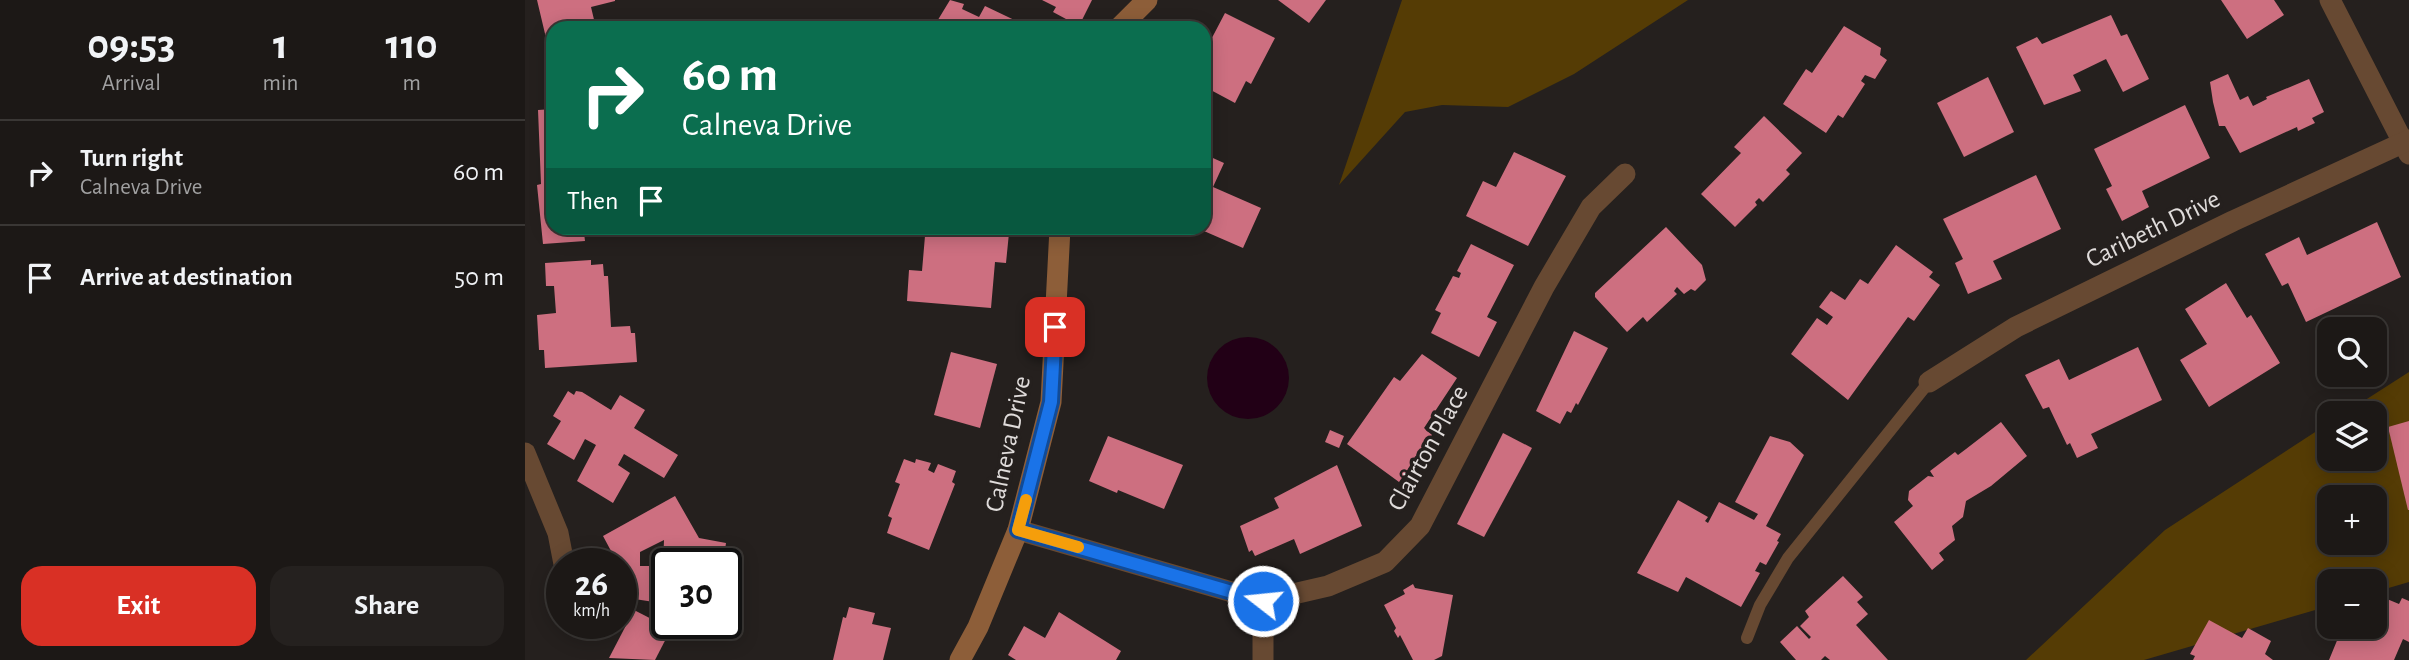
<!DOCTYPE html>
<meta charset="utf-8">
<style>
:root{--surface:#1c1816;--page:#25211f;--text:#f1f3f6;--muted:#a0a0a1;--line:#3a3735;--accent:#d93025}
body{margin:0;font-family:"Alegreya Sans",sans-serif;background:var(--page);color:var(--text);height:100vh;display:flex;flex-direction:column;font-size:26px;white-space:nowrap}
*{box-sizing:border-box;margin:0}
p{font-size:23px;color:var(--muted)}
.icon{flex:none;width:38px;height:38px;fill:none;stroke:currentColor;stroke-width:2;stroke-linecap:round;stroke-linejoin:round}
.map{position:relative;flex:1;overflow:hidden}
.drawer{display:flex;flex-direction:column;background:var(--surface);width:525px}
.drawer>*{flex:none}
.guide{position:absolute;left:21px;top:21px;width:665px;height:214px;border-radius:21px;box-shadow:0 4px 18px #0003,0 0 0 2px var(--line);background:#0b6e4f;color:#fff;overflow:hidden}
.buttons{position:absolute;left:1792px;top:317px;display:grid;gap:14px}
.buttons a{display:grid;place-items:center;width:70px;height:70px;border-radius:14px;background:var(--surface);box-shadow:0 4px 18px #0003,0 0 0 2px var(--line);font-size:35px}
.speed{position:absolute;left:21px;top:548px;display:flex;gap:14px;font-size:35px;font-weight:700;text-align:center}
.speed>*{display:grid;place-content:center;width:91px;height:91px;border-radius:50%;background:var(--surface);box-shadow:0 4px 18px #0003,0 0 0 2px var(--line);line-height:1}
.speed small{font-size:18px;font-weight:400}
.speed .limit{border:4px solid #111;border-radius:10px;background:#fff;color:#111}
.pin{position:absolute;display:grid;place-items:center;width:60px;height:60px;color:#fff;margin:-30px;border-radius:14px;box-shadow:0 4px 10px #0006}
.me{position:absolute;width:77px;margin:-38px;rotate:286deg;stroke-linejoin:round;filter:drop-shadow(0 0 5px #0008)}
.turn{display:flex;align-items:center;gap:24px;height:147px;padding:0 21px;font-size:32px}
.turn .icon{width:91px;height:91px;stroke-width:2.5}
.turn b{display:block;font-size:49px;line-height:60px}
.then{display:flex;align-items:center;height:66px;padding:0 21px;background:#0003;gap:14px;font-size:26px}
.eta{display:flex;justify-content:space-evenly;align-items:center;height:119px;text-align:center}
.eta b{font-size:42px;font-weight:600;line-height:49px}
.action{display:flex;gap:14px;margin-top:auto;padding:14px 21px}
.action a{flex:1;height:80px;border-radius:21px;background:var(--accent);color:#fff;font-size:28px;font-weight:600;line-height:80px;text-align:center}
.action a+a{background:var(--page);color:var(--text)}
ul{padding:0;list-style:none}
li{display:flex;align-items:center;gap:21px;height:105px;padding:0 21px;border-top:2px solid var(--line)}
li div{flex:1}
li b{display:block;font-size:26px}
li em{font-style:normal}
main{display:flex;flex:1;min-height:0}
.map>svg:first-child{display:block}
.green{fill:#553c05;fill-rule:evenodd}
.water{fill:#220016}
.building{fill:#cd6f80;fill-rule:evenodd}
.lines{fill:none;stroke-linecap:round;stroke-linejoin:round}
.lane{stroke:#674932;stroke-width:12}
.street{stroke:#674932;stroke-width:21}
.secondary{stroke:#8d5e39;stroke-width:21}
.route-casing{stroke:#114b97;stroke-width:18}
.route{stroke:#1a73e8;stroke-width:12}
.slow{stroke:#f59e0b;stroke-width:12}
.labels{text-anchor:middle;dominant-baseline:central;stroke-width:7;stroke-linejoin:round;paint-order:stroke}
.street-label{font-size:26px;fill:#e0dcdb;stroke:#25201e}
</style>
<main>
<section class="drawer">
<div class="eta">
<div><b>09:53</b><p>Arrival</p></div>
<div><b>1</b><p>min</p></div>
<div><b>110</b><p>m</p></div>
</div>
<ul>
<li><svg class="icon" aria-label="right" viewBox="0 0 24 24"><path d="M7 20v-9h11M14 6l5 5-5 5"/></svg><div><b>Turn right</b><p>Calneva Drive</p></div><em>60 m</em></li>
<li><svg class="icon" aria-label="arrive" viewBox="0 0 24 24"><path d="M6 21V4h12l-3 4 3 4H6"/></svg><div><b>Arrive at destination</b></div><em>50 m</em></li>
</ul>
<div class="action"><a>Exit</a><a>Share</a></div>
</section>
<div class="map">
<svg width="1884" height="660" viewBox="0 0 1884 660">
<rect width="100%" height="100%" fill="#25201e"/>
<g class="green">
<path d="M877 0H1163L1049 74 983 107 917 105 880 112 814 185Z"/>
<path d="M1884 372V582L1850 592V581H1804V606L1619 660H1501L1640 530 1804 423V458H1850V413H1820ZM1804 497H1850V542H1804Z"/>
</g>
<circle class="water" cx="723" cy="378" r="41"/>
<g class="building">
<path d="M12 0H90V1L66 7 71 28H28L26 59Z"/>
<path d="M425 0 439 4 437 9 454 17 460 6 506 28H408Z"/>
<path d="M517 0H567L554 26 528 12 531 7Z"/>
<path d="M753 0H801L784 23Z"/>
<path d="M1696 0H1749L1759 15 1722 39Z"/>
<path d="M700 13 750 38 726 84 721 81 710 103 682 88 679 90V53Z"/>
<path d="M1586 15 1596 36 1602 34 1624 79 1598 92 1581 59 1548 75 1556 91 1519 105 1491 47 1512 37 1517 44Z"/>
<path d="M1319 26 1356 48 1355 55 1362 60 1350 79 1340 75 1336 81 1340 84 1318 118 1313 115 1301 133 1258 104 1281 69 1287 73Z"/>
<path d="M1703 74 1715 100 1723 96 1728 106 1742 99 1741 97 1784 79 1799 112 1787 118 1790 123 1773 131 1772 127 1715 153 1700 126H1694L1688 102 1685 82Z"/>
<path d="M1463 77 1489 132 1439 157 1412 103Z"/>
<path d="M1660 105 1685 158 1617 191 1624 207 1597 221 1581 189 1587 186 1569 149Z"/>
<path d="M28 109V228H66V232L59 233 60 241 18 244 12 185 16 184 13 110Z"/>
<path d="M1239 116 1277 153 1261 170 1265 174 1238 202 1234 198 1230 202 1232 205 1210 227 1176 194 1216 153 1209 147Z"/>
<path d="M989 152 1041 176 1003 246 941 216 958 181 971 187Z"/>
<path d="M679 154 699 163 688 187 736 208 718 248 672 228H679Z"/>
<path d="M1511 175 1536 229 1468 261 1477 279 1443 294 1430 263 1438 259 1418 219Z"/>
<path d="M1852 222 1876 277 1781 322 1763 283 1757 286 1740 254 1774 237 1782 255Z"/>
<path d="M1141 227 1177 265 1181 280 1170 291 1166 289 1159 294 1152 287 1149 291 1152 294 1122 322 1118 317 1102 332 1070 297V293Z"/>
<path d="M450 230 484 233 481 263 470 262 466 308 382 301 384 270 397 271 400 236 404 233 447 237Z"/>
<path d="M946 244 989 265 962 317 972 322 954 357 906 333 916 313 910 310 928 276 934 278 936 273 932 271Z"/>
<path d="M1371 245 1408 272 1404 277 1415 285 1389 321 1383 317 1323 400 1266 354 1292 318 1302 325 1308 317 1294 307 1306 291 1320 300 1335 279 1343 284Z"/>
<path d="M66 260V265L78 264 79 276H83L86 327 105 326 106 333H110L112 362 20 368 19 350H14L12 315 31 313 29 286H21L20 263Z"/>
<path d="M1701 283 1722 318 1726 315 1755 363 1684 407 1655 360 1682 344 1660 309Z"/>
<path d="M1049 331 1083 348 1053 405 1051 403 1046 413 1042 411 1035 424 1011 411Z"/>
<path d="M1613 347 1637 400 1566 434 1573 448 1552 458 1545 443 1542 445 1524 407 1518 409 1500 375 1534 359 1544 380Z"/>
<path d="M426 352 472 364 455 428 409 415Z"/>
<path d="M897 354 932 378 899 428 907 435 874 482 822 444 869 377 875 381Z"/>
<path d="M43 391 49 395 51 391 57 392 86 410 95 395 120 410 109 428 153 455 139 478 99 454 93 465 105 473 88 503 52 481 71 445 60 439 49 460 22 444 36 421 28 416Z"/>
<path d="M1884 421V510H1883L1863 427Z"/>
<path d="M1476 422 1502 456 1466 486 1441 501 1438 517 1427 526 1430 540 1414 553 1419 560 1407 570 1369 522 1388 506 1383 500 1384 491 1403 476 1409 477 1405 471 1430 452 1433 455 1441 449Z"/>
<path d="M805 430 819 436 814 448 800 442Z"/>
<path d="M978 433 1007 448 959 537 932 524Z"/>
<path d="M583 436 658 465 639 509 593 490 592 493 564 481Z"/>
<path d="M1245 436 1265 442 1279 455 1241 526 1256 534 1252 541 1254 542 1241 565 1235 562 1230 571 1235 573 1216 607 1161 577 1153 592 1112 573 1153 500 1183 517 1180 521 1183 523 1194 502 1229 520 1233 514 1210 502Z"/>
<path d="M379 459 390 463 391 459 406 463 403 470 409 473 413 464 431 471 427 482 430 484 404 550 362 533 367 518 363 516 375 484 370 482Z"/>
<path d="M812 465 837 526 775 554 769 539 730 556 727 550 724 552 715 526 754 508 749 498Z"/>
<path d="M150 496 174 538 201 543 198 564H142V604L103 598 98 562 93 564 78 536ZM139 540 138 566H115V552Z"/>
<path d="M1804 502V523L1799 520 1794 507Z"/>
<path d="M1318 576 1338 597 1332 602 1343 614 1331 625 1363 660H1305L1300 656 1296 660H1271L1255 642 1272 626 1284 639 1286 637 1275 626 1284 617 1280 611Z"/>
<path d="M888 584 890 588 928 595 917 656 909 660H888L875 635 873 638 869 631 871 628 859 605 880 594 878 590Z"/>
<path d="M1850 594 1874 604 1877 598 1884 601V642L1878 639 1869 660H1804L1818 626H1850Z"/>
<path d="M324 607 350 613 347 624 366 628 358 660H308L318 617 321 618Z"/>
<path d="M109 610 146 629 130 660 84 658Z"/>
<path d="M534 612 596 651 591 660H491L483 655 499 626 520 638Z"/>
<path d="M1684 620 1717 638 1723 628 1746 641 1740 654 1748 660H1668L1670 656 1665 654Z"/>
</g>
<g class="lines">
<path class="lane" d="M1222 638 1235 605 1263 558 1404 382"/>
<g class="street">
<path d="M1805 0 1884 154"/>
<path d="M1404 382 1491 327 1708 221 1884 140"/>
<path d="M0 453 33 533 39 564"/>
<path d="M493 530 738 601 803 586 860 562 895 526 1019 287 1066 207 1100 174"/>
<path d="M738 660V601"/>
</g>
<g class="secondary">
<path d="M594 28 622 0"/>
<path d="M435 660 453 627 493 530 526 402 535 228"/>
</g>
</g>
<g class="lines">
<defs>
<path id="route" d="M530 327 526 402 493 530 738 601"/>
</defs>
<use href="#route" class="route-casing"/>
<use href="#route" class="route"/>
<path class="slow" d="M501 500 493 530 553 547"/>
</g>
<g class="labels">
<g class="street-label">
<text transform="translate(1628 229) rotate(-26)">Caribeth Drive</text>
<text transform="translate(483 444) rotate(-78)">Calneva Drive</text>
<text transform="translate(903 448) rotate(-61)">Clairton Place</text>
</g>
</g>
</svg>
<div class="buttons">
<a><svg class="icon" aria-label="search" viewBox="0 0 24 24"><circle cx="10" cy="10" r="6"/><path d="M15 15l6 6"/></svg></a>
<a><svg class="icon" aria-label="layers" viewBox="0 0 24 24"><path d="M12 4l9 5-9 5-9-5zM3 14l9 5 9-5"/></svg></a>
<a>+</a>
<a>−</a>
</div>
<div class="speed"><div>26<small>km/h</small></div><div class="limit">30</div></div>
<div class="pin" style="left:530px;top:327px;background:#d93025"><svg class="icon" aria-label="arrive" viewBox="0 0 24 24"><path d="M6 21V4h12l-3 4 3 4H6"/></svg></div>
<svg class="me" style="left:738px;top:601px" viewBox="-20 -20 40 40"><circle r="17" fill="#1a73e8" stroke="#fff" stroke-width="3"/><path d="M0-11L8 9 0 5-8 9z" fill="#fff"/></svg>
<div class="guide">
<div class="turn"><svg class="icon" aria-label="right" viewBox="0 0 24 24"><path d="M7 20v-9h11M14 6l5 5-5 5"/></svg><div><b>60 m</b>Calneva Drive</div></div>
<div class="then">Then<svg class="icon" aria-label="arrive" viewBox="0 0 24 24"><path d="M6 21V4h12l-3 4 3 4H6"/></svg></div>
</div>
</div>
</main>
